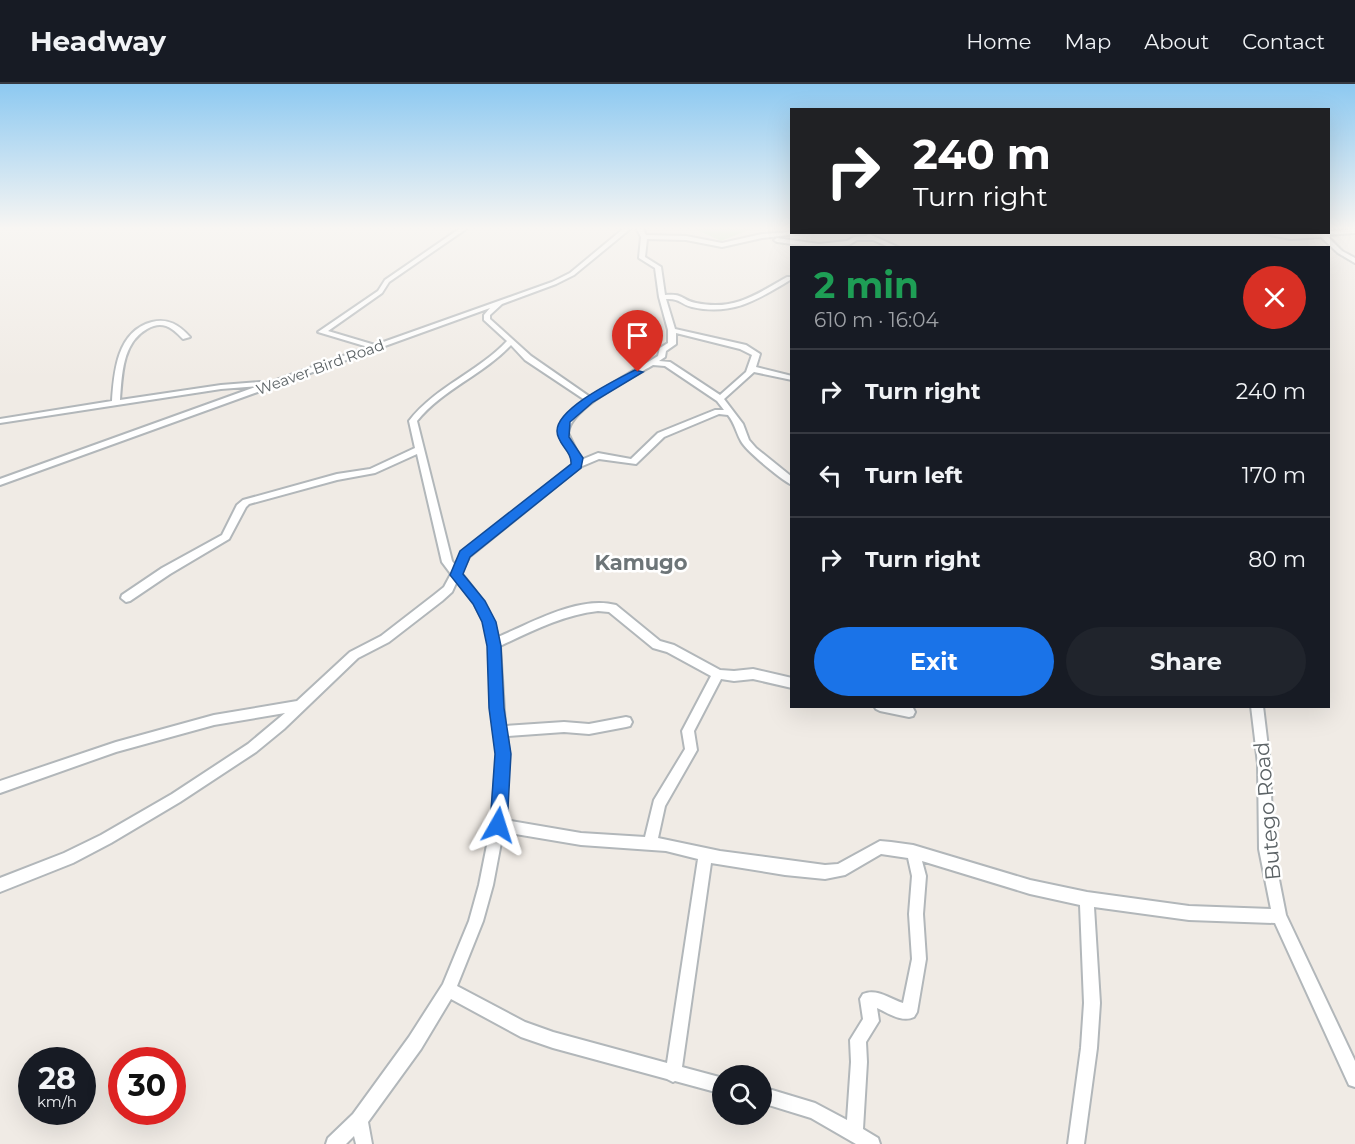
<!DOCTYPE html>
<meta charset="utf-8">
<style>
:root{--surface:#171b24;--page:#20242c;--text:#f1f3f6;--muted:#9ea1a6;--line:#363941;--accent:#1a73e8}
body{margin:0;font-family:Montserrat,sans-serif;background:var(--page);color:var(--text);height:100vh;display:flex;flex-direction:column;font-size:22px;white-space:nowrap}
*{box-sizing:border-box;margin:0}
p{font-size:20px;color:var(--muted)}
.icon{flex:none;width:33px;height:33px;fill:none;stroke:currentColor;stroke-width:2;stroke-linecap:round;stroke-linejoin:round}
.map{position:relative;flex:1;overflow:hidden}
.side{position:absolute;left:790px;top:162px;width:540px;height:462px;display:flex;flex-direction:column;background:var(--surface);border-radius:0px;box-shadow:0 6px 24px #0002}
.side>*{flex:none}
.top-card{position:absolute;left:790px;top:24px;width:540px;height:126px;border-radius:0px;box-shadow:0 6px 24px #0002;background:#202124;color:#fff;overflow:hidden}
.buttons{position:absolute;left:712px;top:981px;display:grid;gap:12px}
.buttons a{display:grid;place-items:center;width:60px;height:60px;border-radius:50%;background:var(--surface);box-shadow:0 6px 24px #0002;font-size:30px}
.speed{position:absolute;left:18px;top:963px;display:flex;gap:12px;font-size:30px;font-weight:700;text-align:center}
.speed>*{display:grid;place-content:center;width:78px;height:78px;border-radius:50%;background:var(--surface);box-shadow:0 6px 24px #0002;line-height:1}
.speed small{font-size:15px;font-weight:400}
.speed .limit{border:9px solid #d22;background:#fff;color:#111}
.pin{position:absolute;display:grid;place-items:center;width:51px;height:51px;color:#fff;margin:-62px -26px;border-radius:50% 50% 50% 0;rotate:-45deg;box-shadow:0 0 6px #0007}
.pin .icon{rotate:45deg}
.me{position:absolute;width:66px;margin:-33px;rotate:6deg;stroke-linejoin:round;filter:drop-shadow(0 0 4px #0008)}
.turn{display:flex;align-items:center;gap:21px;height:126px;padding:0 24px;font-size:27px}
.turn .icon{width:78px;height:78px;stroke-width:2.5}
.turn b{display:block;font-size:42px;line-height:51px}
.round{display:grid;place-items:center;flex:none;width:63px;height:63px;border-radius:32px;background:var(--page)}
.head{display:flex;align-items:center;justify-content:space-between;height:102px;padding:0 24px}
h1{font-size:36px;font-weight:700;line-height:45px;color:#1e9e55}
.primary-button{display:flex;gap:12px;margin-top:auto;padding:12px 24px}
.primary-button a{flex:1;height:69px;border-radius:36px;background:var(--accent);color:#fff;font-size:24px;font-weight:700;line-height:69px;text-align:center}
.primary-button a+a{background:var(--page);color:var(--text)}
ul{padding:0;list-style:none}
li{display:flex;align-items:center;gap:18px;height:84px;padding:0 24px;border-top:2px solid var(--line)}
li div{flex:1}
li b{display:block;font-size:22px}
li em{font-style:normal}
header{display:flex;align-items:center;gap:36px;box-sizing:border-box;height:84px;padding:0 30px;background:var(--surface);border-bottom:2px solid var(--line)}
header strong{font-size:28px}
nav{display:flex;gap:33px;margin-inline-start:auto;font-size:21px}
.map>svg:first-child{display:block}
.green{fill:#c7e9c0}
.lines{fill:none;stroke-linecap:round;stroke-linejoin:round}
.street-casing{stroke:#b2b7ba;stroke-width:4}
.street{fill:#fff;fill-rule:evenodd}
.route{fill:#1a73e8;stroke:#114b97;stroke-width:1.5}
.labels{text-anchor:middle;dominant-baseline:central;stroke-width:5;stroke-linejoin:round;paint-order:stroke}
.far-street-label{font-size:15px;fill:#5c6366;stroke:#fff}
.quarter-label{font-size:21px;font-weight:bold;fill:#6d7578;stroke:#fff}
.near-street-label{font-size:21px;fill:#5c6366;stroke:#fff}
</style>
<header>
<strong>Headway</strong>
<nav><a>Home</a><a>Map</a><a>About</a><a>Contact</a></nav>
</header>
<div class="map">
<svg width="1355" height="1060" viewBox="0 0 1355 1060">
<rect width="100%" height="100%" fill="#f0ebe5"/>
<path class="green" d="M695 145H751L721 157Z"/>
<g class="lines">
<defs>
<g id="street">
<path d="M459 145H466L389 198 382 209 328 247 375 261 552 198 570 189 623 145H630L574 191 556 200 502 220 490 231V235L531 272 590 313 658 272 660 264 668 259V246L659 213 655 184 639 174 641 153 637 145H643L646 151 686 152 722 159 762 150 792 148H815L762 154 722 163 686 156 647 155 645 173 661 183 665 211C684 209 681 216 696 219 734 227 755 211 787 193H792V197L790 196C757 216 732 232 692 223 680 220 680 214 666 215L675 245 746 261 760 270 756 283 792 292V296L754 288 724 315 743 340 749 356 756 364 792 393V401C782 396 746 367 741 357 736 348 735 340 728 331L719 330 664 353 636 380 599 375 580 383 469 473 461 489C478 509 492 528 498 553 531 539 579 511 616 521L660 557 674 561 720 586 734 587 753 585 792 594V604L753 595 734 597 721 595 694 647 697 666 665 722 658 754 720 767 825 781 838 780 880 757 891 758 913 761 1030 796 1087 808 1189 822 1271 825 1259 765 1258 680 1251 622H1263L1270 680 1273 765 1286 831 1355 977V1003L1349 1001 1275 839 1189 836 1094 823 1100 919 1097 964 1084 1060H1068L1081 964 1084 919 1080 821 1030 810 922 777 926 792 923 830 926 875 917 928 914 933C902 939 888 929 877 924L879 937 866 958 867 978 863 1045 878 1054 880 1060H856L811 1034 762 1019V1003L815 1019 847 1036 851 978 850 956 863 935 860 915 863 910C877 904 890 915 903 919L912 875 909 830 912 792 908 774 881 770 845 791 825 795 785 791 711 779 682 983 723 994V1010L675 997 673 998 667 995 553 964 521 953 451 915 421 965 368 1038 372 1060H356L354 1052 346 1060H326L328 1054 353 1030 409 953 443 900 469 837 479 801 491 741 497 670 491 624 489 560 484 538 474 519 457 497 452 508 442 517 389 558 358 574 284 645 256 668 180 718 111 759 73 779 0 808V794L64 769 101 751 172 710 248 660 285 629 214 641 116 668 0 709V697L116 658 214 631 297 617 350 568 381 552 434 511 444 503 451 490 442 478 417 370 375 389 337 396 249 420 246 423 229 455 170 490 130 517 126 518 121 514 122 511 162 484 222 451 237 421 243 416 337 390 370 385 415 364 409 337C435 303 478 288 507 257L484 236V231L490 224 0 401V395L258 302 221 305 0 339V335L112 317C114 288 117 247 152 238 168 234 179 241 190 253L183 255C172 243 162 236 147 245 122 259 122 291 120 316L221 301 260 298 263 301 368 263 318 248 378 207 385 196ZM676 249 740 265 752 271 746 288 720 311 670 278 659 277 665 273 666 267 676 260ZM511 261 525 276 585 316C572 326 552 340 563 359 567 366 573 370 573 380L462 469 455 481 452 477 417 337C443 305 483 291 511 261ZM653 281 665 282 717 317 724 326H715L658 349 631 375 598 369 581 376 568 349C570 324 631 294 653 281ZM598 527 609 528 653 564 667 568 711 592 682 647 685 665 654 716 645 753 581 749 505 736 509 670 507 652 564 648 589 650 626 643 630 642 632 638 630 634 626 633 589 640 564 638 505 642 500 562C532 547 563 531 598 527ZM503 748 581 761 666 767 698 775 667 979 553 948 525 938 457 902 483 837 493 801Z"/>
<path d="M1355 145V149L1326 151 1342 167 1355 174V179L1338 169 1321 153 1291 155 1255 148H1273L1291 151Z"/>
<path d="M869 150 900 164H891L873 156H857L849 161 822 164 777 158 774 156 777 154 819 160 847 157 854 153 866 152Z"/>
<path d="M874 622H906L913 624 915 628 913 632 909 633 880 627 876 625Z"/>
</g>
</defs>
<use href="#street" class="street-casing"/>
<use href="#street" class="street"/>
</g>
<linearGradient id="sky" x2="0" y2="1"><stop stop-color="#8dc9f1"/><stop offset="0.49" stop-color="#f8f6f3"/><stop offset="1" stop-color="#f8f6f3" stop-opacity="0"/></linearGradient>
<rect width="1355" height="294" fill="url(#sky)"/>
<path class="route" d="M635 286 643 288 593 318 570 338 569 353 583 374 581 384 470 473 463 490 485 517 496 538 501 562 504 624 511 670 507 741 504 747 498 749 492 747 490 741 495 670 489 624 487 562 482 538 473 520 450 491 460 467 571 380C572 367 557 360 557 347 557 324 616 296 635 286Z"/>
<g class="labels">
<g class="far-street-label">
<text transform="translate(320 283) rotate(-20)">Weaver Bird Road</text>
</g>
<g class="quarter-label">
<text x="641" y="478">Kamugo</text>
</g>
<g class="near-street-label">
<text transform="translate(1267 727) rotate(-95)">Butego Road</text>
</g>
</g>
</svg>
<div class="buttons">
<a><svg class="icon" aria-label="search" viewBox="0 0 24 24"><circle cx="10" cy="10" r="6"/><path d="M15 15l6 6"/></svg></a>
</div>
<div class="speed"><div>28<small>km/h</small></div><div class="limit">30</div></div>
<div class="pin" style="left:638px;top:288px;background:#d93025"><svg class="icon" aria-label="arrive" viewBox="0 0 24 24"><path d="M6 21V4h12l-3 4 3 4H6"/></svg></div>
<svg class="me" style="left:498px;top:741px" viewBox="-20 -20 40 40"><path d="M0-17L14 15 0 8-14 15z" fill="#1a73e8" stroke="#fff" stroke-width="4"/></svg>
<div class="top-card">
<div class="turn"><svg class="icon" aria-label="right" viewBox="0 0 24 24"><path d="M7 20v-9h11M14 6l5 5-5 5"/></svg><div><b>240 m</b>Turn right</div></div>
</div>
<section class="side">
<div class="head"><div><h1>2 min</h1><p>610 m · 16:04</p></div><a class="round" style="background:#d93025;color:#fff"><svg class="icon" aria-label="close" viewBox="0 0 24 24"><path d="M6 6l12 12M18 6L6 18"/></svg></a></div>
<ul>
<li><svg class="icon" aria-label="right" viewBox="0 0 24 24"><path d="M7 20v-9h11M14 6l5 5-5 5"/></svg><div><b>Turn right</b></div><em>240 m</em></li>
<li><svg class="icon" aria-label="left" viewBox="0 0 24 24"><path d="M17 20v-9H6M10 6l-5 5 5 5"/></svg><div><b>Turn left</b></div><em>170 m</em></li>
<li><svg class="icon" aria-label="right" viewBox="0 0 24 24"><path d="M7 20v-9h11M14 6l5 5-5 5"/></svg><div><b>Turn right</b></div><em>80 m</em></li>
</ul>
<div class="primary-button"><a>Exit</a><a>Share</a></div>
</section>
</div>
